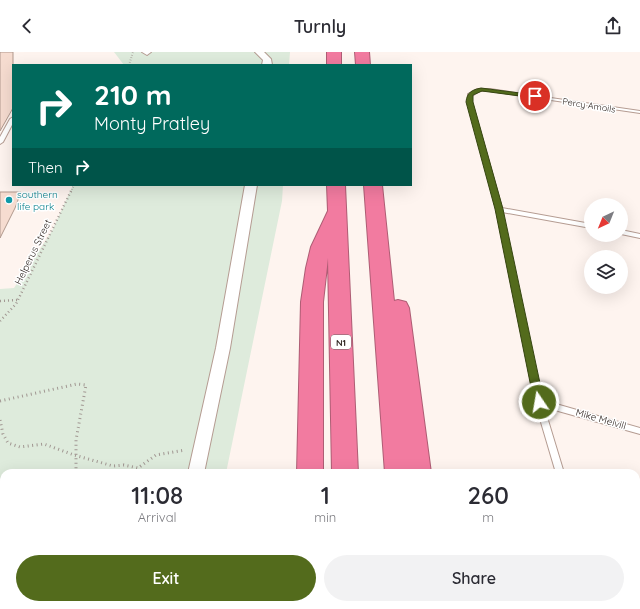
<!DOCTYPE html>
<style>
:root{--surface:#fff;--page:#f2f2f3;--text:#2b2b33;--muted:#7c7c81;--accent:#536b1c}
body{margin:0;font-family:Quicksand,sans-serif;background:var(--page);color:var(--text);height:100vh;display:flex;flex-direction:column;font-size:15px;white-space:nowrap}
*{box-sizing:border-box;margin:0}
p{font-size:13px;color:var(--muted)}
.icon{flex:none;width:22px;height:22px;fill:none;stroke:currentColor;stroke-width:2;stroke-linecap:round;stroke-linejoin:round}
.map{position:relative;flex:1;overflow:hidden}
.sheet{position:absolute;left:0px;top:417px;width:640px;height:140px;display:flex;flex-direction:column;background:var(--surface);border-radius:12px 12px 0 0;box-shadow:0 4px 16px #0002}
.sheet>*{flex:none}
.top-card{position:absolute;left:12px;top:12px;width:400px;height:122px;border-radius:0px;box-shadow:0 4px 16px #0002;background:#00695c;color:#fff;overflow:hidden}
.needle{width:26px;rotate:223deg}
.fabs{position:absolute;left:584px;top:146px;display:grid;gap:8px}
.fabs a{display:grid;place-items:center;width:44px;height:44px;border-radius:50%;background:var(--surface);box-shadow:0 4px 16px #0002;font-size:20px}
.pin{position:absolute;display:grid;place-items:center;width:34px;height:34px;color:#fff;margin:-17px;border:2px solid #fff;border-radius:50%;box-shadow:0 1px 4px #0007}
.me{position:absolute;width:44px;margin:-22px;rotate:348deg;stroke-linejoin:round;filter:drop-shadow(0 0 3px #0008)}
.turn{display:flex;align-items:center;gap:14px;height:84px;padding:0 16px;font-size:18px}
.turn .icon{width:52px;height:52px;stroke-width:2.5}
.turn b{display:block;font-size:28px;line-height:34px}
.then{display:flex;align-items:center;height:38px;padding:0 16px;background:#0003;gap:8px;font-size:15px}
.eta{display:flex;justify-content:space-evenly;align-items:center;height:68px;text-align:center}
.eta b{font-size:24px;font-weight:600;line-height:28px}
.primary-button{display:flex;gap:8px;margin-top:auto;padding:8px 16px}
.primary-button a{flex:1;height:46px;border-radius:24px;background:var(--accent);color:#fff;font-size:16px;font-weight:600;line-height:46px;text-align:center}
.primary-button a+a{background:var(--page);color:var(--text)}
header{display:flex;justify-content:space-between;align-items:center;height:52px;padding:0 16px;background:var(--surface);font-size:18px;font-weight:600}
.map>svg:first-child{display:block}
.green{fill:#deebdc}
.building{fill:#f6dcd0;stroke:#b0988d}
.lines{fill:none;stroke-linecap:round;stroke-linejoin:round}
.lane-casing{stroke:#b59c92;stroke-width:2}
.street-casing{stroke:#b59c92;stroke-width:2}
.highway-casing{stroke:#ae5d74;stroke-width:2}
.path-far2{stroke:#a19792;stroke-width:2;stroke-dasharray:0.5 2;stroke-linecap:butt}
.path-far1{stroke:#a19792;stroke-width:2.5;stroke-dasharray:1 3;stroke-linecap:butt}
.path{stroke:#a19792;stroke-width:3;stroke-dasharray:1 3.5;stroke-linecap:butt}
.lane{fill:#fff;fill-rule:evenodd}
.street{fill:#fff;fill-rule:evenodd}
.highway{fill:#f27ba0;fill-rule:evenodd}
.route{fill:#536b1c;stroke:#364612}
.culture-dot{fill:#0f9aa8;stroke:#fff;stroke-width:1.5}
.labels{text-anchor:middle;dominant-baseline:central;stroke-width:3;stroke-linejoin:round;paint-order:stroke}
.far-street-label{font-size:9px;fill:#2f2521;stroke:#fff}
.shield{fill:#fff;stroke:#6d6664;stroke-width:1}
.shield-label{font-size:9px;font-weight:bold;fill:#2f2521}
.culture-label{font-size:10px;fill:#0d838f;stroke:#fff;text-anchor:start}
.street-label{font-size:10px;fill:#2f2521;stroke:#fff}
</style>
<header><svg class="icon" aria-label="back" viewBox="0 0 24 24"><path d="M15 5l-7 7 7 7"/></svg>Turnly<svg class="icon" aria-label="share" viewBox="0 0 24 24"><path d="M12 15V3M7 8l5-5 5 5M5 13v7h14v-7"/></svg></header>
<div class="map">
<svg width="640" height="557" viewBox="0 0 640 557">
<rect width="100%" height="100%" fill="#fef4ef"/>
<g class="green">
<path d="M114 0H290L289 13H124Z"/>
<path d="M73 133H283L282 149 226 421H4V553H199L198 557H0V237L14 236 52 179Z"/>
</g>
<g class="building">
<path d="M0 0H13V56L0 79Z"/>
<path d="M0 140H21L15 156 0 186Z"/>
</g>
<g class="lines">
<defs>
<g id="lane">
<path d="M477 37H490L640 59V61L490 39H480L472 44V50L502 156 591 172V176L502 160 542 348 640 376V382L544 355 564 421H556L535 350 496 157 468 50V42Z"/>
<path d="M13 65V71L3 90 0 92V85L10 67Z"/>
<path d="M621 178 640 182V186L621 182Z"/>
<path d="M593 553H603L604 557H594Z"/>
</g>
<g id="street">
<path d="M142 0H151L147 3Z"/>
<path d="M255 0H264L271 7 272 13H262L263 8Z"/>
<path d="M245 133H257L230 296 204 421H188L216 296Z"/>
<rect x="163" y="553" width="20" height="4"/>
</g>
<g id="highway">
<rect x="327" y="0" width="14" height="13"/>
<path d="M355 0H369L370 13H356Z"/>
<path d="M327 133H345L358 421H332L328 206 323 250V421H297L301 250 306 216 311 195 328 159Z"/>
<path d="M364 133H382L394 249 398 248 406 250 409 256 431 421H385Z"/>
<path d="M292 553H322L321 557H291Z"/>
<rect x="334" y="553" width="30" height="4"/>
<path d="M395 553H448L449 557H395Z"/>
</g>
</defs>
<use href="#lane" class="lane-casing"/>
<use href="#street" class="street-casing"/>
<use href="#highway" class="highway-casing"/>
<g class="path-far2">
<path d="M129 13 133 0"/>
<path d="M71 140 74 133"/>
</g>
<g class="path-far1">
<path d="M0 249 18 248"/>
<path d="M0 269 16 252 71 139"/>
</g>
<g class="path">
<path d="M0 349 77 332 86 333 76 388V421"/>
<path d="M0 368 3 382 8 391 20 395 44 392 74 403 113 414 124 413 138 416 156 403 185 398"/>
<path d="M90 553V557"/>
</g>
<use href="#lane" class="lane"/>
<use href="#street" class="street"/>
<use href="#highway" class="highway"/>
</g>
<path class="route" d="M481 36 535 43 538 44 535 46 482 39 473 43V50L503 157 544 350 543 353 539 354 536 353 534 350 495 157 466 50C467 40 472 38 481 36Z"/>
<circle class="culture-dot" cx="9" cy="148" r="4"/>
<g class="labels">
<g class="far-street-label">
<text transform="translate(589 53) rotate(9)">Percy Amoils</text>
</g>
<rect class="shield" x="331" y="283" width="20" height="14" rx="3"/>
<g class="shield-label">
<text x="341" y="290">N1</text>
</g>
<g class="culture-label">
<text x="17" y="142">southern<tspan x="17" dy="12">life park</tspan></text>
</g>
<g class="street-label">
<text transform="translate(33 200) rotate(-64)">Helperus Street</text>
<text transform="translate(601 367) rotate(16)">Mike Melvill</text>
</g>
</g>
</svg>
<div class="fabs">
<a><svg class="needle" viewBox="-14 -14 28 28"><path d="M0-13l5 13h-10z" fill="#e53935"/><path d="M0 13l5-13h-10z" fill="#7c7c81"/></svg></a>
<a><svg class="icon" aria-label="layers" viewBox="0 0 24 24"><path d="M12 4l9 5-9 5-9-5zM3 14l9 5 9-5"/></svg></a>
</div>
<div class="pin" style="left:535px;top:44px;background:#d93025"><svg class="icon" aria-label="arrive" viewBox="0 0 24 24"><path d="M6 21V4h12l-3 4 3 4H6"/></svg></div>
<svg class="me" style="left:539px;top:350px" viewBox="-20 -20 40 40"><circle r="17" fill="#536b1c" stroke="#fff" stroke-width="3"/><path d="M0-11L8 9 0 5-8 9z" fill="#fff"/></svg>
<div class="top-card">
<div class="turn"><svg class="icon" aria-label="right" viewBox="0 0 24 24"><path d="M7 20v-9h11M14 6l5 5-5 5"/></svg><div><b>210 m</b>Monty Pratley</div></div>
<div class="then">Then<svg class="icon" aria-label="right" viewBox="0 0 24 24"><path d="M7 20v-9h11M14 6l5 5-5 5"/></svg></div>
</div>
<section class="sheet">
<div class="eta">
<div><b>11:08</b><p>Arrival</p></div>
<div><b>1</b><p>min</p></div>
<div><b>260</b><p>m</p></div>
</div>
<div class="primary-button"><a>Exit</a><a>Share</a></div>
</section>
</div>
